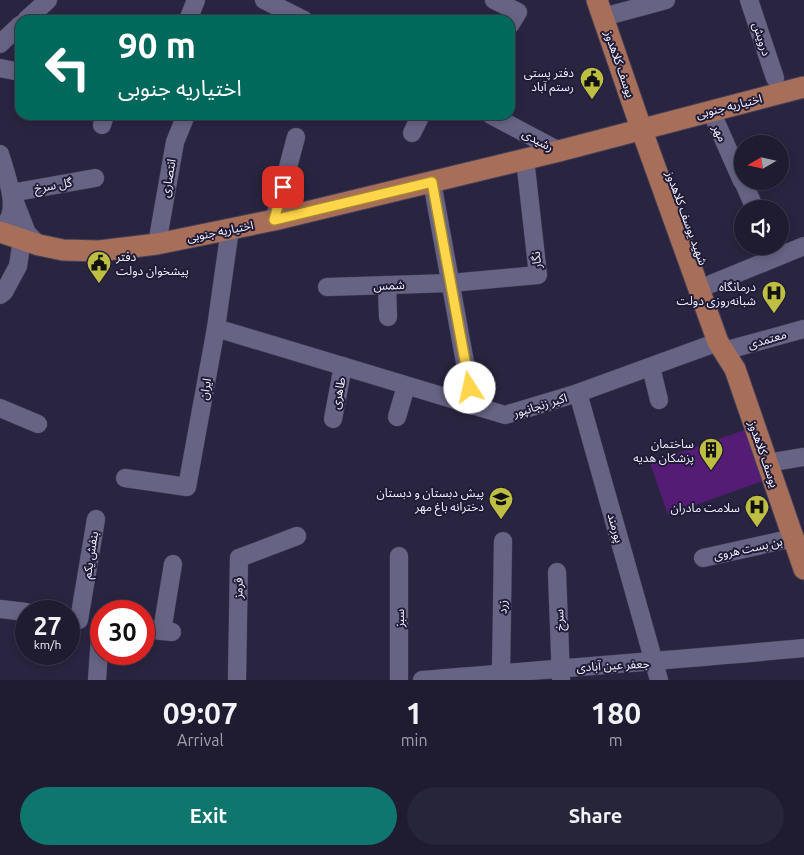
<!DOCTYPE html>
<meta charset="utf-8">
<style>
:root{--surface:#1f1c31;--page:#272539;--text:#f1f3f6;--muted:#a1a1ab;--line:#3c3a4d;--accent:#0f766e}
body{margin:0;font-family:Ubuntu,"Noto Sans Arabic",sans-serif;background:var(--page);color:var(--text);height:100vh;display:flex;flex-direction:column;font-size:19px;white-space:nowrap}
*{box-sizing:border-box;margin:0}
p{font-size:16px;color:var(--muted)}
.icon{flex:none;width:28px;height:28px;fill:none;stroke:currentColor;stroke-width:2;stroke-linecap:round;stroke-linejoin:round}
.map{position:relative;height:680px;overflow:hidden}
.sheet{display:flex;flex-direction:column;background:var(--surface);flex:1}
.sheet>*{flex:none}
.banner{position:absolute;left:15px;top:15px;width:500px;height:105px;border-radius:15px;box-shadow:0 2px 8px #0003,0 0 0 1px var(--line);background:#00695c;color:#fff;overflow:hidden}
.needle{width:32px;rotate:261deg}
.tools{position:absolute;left:734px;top:135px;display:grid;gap:10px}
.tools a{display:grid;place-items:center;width:55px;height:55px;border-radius:50%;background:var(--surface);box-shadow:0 2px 8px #0003,0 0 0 1px var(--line);font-size:25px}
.speed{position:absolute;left:15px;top:600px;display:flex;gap:10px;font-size:25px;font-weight:700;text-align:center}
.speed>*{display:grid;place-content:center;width:65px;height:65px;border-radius:50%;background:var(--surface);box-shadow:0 2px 8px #0003,0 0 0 1px var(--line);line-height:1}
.speed small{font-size:12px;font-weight:400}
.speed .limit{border:8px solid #d22;background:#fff;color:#111}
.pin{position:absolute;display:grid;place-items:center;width:42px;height:42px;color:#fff;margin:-21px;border-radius:10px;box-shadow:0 2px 8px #0006}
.me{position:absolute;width:55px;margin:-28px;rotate:350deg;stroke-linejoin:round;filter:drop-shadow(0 0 4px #0008)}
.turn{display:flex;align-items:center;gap:18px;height:105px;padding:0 20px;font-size:22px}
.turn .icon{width:65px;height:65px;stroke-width:2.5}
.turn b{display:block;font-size:35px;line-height:42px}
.eta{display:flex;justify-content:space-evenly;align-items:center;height:85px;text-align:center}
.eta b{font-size:30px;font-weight:600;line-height:35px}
.cta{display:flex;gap:10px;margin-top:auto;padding:10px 20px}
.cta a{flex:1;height:58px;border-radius:30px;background:var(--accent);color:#fff;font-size:20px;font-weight:600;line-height:58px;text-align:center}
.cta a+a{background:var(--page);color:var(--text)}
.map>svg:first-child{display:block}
.building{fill:#541c75}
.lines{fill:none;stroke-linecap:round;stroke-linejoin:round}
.minor-casing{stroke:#433f57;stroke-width:19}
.major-casing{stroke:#433f57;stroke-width:23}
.minor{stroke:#676384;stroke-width:18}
.major{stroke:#a76e5a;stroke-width:21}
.route-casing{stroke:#a68a30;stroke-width:12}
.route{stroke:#ffd54a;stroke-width:9}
.labels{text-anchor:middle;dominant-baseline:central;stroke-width:4;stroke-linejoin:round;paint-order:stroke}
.street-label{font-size:12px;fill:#f1f0ff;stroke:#201b37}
.poi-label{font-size:12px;fill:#f1f0ff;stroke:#201b37;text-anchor:end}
</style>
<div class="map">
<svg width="804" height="680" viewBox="0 0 804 680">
<rect width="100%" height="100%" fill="#292541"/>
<path class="building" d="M753 427 771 478 668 515 650 463Z"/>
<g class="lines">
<defs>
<g id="minor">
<path d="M264 0 304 20"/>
<path d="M494 0 518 12 510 25"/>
<path d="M749 0 775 78"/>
<path d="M603 17 666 0"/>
<path d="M26 20 48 0"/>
<path d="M188 20 196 0"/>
<path d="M0 44 20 25"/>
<path d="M0 68 20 72"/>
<path d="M711 111 742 181"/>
<path d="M491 115 559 151"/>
<path d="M102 125 105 115"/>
<path d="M412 133 421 115"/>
<path d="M0 154C5 172 24 217 0 227"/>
<path d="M743 181 755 209"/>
<path d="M432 182 473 406"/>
<path d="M11 193 95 178"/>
<path d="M14 200 27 233 39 245"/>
<path d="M274 220 296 137"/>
<path d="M157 244 175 142 186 115"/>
<path d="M711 284 804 246"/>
<path d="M387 285 388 317"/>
<path d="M327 287 451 283 538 275 525 159"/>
<path d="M0 295 4 292 18 266 22 240"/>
<path d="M216 328 505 415 578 393 718 342"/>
<path d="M731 349 804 329"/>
<path d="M651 367 659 400"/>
<path d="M578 393 659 680"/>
<path d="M0 408 38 424"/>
<path d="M397 417 406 386"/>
<path d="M333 419 343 366"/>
<path d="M767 463 804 457"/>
<path d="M125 478 187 487 216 328 230 229"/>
<path d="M399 556V680"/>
<path d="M703 558 793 538"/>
<path d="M557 572 561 679"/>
<path d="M0 609 26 612"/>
<path d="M79 620 96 519"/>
<path d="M144 629 172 632"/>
<path d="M162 631 173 564"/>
<path d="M501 673 503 541"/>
<path d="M97 680 101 623"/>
<path d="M237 680 239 558 297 536"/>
<path d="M422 680C549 669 677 660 804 648"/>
</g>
<g id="major">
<path d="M597 0 641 128 718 342 735 369 804 569"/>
<path d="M0 232 39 245 63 250 99 251 157 244 274 220 559 151 804 87"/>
</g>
</defs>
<use href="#minor" class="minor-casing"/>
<use href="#major" class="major-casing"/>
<use href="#minor" class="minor"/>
<use href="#major" class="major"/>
</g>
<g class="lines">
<defs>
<path id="route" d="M283 187 274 220 432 182 470 388"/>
</defs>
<use href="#route" class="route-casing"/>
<use href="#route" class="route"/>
</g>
<defs>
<symbol id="civic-pin" viewBox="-11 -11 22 30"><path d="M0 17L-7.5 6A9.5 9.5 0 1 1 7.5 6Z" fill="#bebf42" stroke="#201b37"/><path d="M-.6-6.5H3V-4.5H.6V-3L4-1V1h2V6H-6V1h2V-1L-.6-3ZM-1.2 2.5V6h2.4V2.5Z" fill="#111"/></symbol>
<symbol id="hospital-pin" viewBox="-11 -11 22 30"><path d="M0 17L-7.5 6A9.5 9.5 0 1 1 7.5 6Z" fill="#bebf42" stroke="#201b37"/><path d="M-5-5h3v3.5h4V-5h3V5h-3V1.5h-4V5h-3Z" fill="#111"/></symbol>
<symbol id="building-pin" viewBox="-11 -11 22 30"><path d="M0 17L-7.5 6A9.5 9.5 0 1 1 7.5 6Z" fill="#bebf42" stroke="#201b37"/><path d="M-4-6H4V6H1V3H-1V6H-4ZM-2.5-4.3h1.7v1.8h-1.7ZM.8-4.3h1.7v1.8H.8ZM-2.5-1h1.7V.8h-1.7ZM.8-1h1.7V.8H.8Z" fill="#111"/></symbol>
<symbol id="school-pin" viewBox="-11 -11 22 30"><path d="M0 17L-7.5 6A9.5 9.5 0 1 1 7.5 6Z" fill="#bebf42" stroke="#201b37"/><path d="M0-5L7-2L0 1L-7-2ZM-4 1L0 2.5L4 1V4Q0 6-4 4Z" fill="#111"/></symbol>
</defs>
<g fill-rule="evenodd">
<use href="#civic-pin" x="578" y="65" width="28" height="38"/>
<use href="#civic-pin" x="85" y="249" width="28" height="38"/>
<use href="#hospital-pin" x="760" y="279" width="28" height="38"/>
<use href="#building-pin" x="697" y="436" width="28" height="38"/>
<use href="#school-pin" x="487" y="485" width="28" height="38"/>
<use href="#hospital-pin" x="743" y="493" width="28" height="38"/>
</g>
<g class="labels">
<g class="street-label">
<text transform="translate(762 39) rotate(72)">درویش</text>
<text transform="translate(620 64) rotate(71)">یوسف کلاهدوز</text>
<text transform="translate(729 106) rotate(-14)">اختیاریه جنوبی</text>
<text transform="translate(720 133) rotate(65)">مهر</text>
<text transform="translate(538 140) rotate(28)">رشیدی</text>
<text transform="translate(168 178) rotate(-80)">انتصاری</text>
<text transform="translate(53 185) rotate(-10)">گل سرخ</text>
<text transform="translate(687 218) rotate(70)">شهید یوسف کلاهدوز</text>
<text transform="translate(220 231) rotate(-11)">اختیاریه جنوبی</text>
<text transform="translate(536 260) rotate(-96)">نگار</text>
<text transform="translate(389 285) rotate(-2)">شمس</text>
<text transform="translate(767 339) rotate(-16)">معتمدی</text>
<text transform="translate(205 389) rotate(-80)">ایران</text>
<text transform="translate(338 393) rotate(-79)">طاهری</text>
<text transform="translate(540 405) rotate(-17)">اکبر زنجانپور</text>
<text transform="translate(764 454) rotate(71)">یوسف کلاهدوز</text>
<text transform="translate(616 528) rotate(74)">پورمند</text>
<text transform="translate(748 548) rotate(-12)">بن بست هروی</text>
<text transform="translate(90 555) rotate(-81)">بنفش یکم</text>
<text transform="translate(238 588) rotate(-89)">قرمز</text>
<text transform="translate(502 607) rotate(-89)">زرد</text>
<text transform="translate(399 618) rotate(-90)">سبز</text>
<text transform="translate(559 620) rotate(-92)">سرخ</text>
<text transform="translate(613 665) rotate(-3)">جعفر عین آبادی</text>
</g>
<g class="poi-label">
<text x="574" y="72">دفتر پستی<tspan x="574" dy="14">رستم آباد</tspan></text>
<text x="116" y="256" text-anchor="start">دفتر<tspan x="116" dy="14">پیشخوان دولت</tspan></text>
<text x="756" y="286">درمانگاه<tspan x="756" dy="14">شبانه‌روزی دولت</tspan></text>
<text x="694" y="443">ساختمان<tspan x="694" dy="14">پزشکان هدیه</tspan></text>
<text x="484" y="492">پیش دبستان و دبستان<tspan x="484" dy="14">دخترانه باغ مهر</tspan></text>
<text x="740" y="507">سلامت مادران</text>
</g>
</g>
</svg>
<div class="tools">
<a><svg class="needle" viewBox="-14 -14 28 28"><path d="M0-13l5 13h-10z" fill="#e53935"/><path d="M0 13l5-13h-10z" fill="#a1a1ab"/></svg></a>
<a><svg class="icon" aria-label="sound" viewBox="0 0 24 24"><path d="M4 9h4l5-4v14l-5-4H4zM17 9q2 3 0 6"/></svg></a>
</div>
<div class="speed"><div>27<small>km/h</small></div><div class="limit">30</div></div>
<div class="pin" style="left:283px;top:187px;background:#d93025"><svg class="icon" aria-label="arrive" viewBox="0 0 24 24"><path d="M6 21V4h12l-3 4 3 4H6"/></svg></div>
<svg class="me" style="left:470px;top:388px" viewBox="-20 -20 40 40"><circle r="19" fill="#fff"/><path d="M0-13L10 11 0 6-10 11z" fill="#ffd54a"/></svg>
<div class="banner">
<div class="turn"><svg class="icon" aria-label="left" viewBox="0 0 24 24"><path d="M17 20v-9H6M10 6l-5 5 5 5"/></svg><div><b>90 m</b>اختیاریه جنوبی</div></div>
</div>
</div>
<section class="sheet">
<div class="eta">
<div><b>09:07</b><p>Arrival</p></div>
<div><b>1</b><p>min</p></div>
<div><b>180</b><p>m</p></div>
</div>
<div class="cta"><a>Exit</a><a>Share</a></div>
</section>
